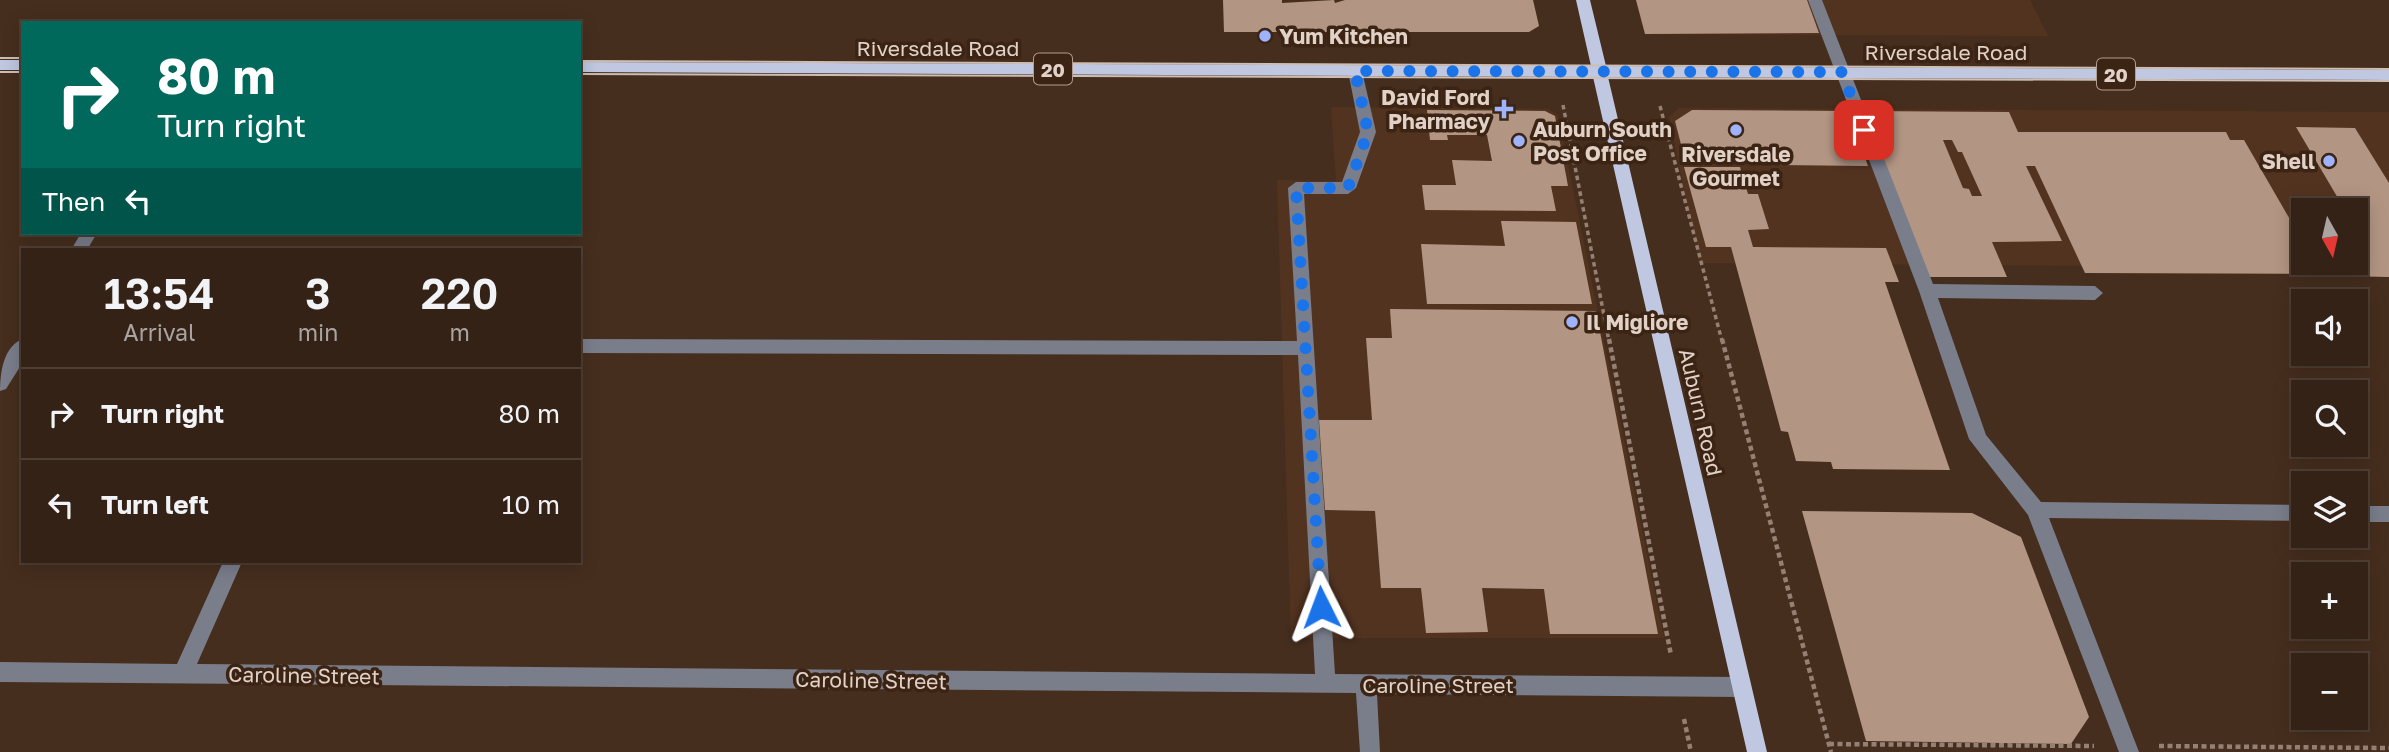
<!DOCTYPE html>
<meta charset="utf-8">
<style>
:root{--surface:#342216;--page:#3c2a1f;--text:#f1f3f6;--muted:#a9a4a1;--line:#4e3f35}
body{margin:0;font-family:"Golos Text",sans-serif;background:var(--page);color:var(--text);height:100vh;display:flex;flex-direction:column;font-size:26px;white-space:nowrap}
*{box-sizing:border-box;margin:0}
p{font-size:23px;color:var(--muted)}
.icon{flex:none;width:38px;height:38px;fill:none;stroke:currentColor;stroke-width:2;stroke-linecap:round;stroke-linejoin:round}
.map{position:relative;flex:1;overflow:hidden}
.details{position:absolute;left:21px;top:248px;width:560px;height:315px;display:flex;flex-direction:column;background:var(--surface);border-radius:0px;box-shadow:0 4px 18px #0003,0 0 0 2px var(--line)}
.details>*{flex:none}
.guide{position:absolute;left:21px;top:21px;width:560px;height:214px;border-radius:0px;box-shadow:0 4px 18px #0003,0 0 0 2px var(--line);background:#00695c;color:#fff;overflow:hidden}
.needle{width:46px;rotate:172deg}
.tools{position:absolute;left:2291px;top:198px;display:grid;gap:14px}
.tools a{display:grid;place-items:center;width:77px;height:77px;border-radius:0px;background:var(--surface);box-shadow:0 4px 18px #0003,0 0 0 2px var(--line);font-size:35px}
.pin{position:absolute;display:grid;place-items:center;width:60px;height:60px;color:#fff;margin:-30px;border-radius:14px;box-shadow:0 4px 10px #0006}
.me{position:absolute;width:77px;margin:-38px;rotate:357deg;stroke-linejoin:round;filter:drop-shadow(0 0 5px #0008)}
.turn{display:flex;align-items:center;gap:24px;height:147px;padding:0 21px;font-size:32px}
.turn .icon{width:91px;height:91px;stroke-width:2.5}
.turn b{display:block;font-size:49px;line-height:60px}
.then{display:flex;align-items:center;height:66px;padding:0 21px;background:#0003;gap:14px;font-size:26px}
.eta{display:flex;justify-content:space-evenly;align-items:center;height:119px;text-align:center}
.eta b{font-size:42px;font-weight:600;line-height:49px}
ul{padding:0;list-style:none}
li{display:flex;align-items:center;gap:21px;height:91px;padding:0 21px;border-top:2px solid var(--line)}
li div{flex:1}
li b{display:block;font-size:26px}
li em{font-style:normal}
.map>svg:first-child{display:block}
.built{fill:#523320;fill-rule:evenodd}
.building{fill:#b39583;fill-rule:evenodd}
.lines{fill:none;stroke-linecap:round;stroke-linejoin:round}
.path-far1{stroke:#958174;stroke-width:3.5;stroke-dasharray:4.5 3.5;stroke-linecap:butt}
.path{stroke:#958174;stroke-width:4.5;stroke-dasharray:5 3.5;stroke-linecap:butt}
.minor{fill:#7a7e8b;fill-rule:evenodd}
.major{fill:#bfc7e1;fill-rule:evenodd}
.tram{stroke:#cebdb2;stroke-width:2}
.route{stroke:#1a73e8;stroke-width:12;stroke-dasharray:0 21.6}
.poi-dot{fill:#9fb3fd;stroke:#3c2414;stroke-width:2.5}
.labels{text-anchor:middle;dominant-baseline:central;stroke-width:7;stroke-linejoin:round;paint-order:stroke}
.shield{fill:#3c2414;stroke:#b09d91;stroke-width:2}
.shield-label{font-size:19px;font-weight:bold;fill:#e1d1c7}
.poi-label{font-size:21px;font-weight:bold;fill:#e1d1c7;stroke:#3c2414;text-anchor:start}
.street-label{font-size:21px;fill:#e1d1c7;stroke:#3c2414}
</style>
<div class="map">
<svg width="2389" height="752" viewBox="0 0 2389 752">
<rect width="100%" height="100%" fill="#462e1e"/>
<g class="built">
<path d="M1636 0H2030L2048 36 1645 34Z"/>
<path d="M1331 107 1548 109 1558 115 1664 638H1291L1277 180 1336 181Z"/>
<path d="M1679 108 2389 112V268L1699 263 1669 117ZM2303 210H2356V262H2303Z"/>
</g>
<g class="building">
<path d="M1223 0H1282V3L1334 0 1335 3 1345 0H1533L1539 26 1529 32H1224Z"/>
<path d="M1636 0H1807L1819 33 1645 34Z"/>
<path d="M1427 110 1545 111 1555 116 1568 186H1551L1556 211 1425 210 1422 185H1456L1452 160 1492 161 1487 135H1447L1448 140H1430Z"/>
<path d="M1692 110 1848 111 1868 166 1777 165 1772 149H1750L1753 160H1685L1675 121Z"/>
<path d="M1864 111 2009 112 2018 132H2226L2230 140H2244L2303 242V262H2315L2322 274 2085 273 2035 166H2026L2062 241 1992 242 2007 277H1928ZM1943 140H1952L1958 152H1962L1982 196H1972L1969 189 1963 188Z"/>
<path d="M2296 127 2355 128 2389 183V277L2341 276 2334 262H2356V210H2345Z"/>
<path d="M1684 167H1740L1748 194H1758L1769 229 1748 230 1753 247 1886 248 1899 282H1885L1950 470 1833 469 1831 462 1796 461 1788 432 1781 431 1731 247H1706Z"/>
<path d="M1501 221 1576 222 1592 304H1427L1421 244 1505 246Z"/>
<path d="M1390 309 1596 311 1658 634H1550L1544 589 1482 588 1488 632 1426 633 1421 588H1381L1375 511 1325 510 1319 420H1372L1366 338H1392Z"/>
<path d="M1802 511 1972 513 2021 537 2089 717 2071 744 1866 741Z"/>
</g>
<g class="lines">
<g class="path-far1">
<path d="M1563 105 1609 341"/>
<path d="M1660 106 1722 341"/>
</g>
<g class="path">
<path d="M1609 339 1671 655"/>
<path d="M1722 339 1831 752"/>
<path d="M1684 719 1691 752"/>
<path d="M1829 744 2094 746"/>
<path d="M2159 746 2389 748"/>
</g>
<g class="minor">
<path d="M1808 0H1822L1933 284 2095 286 2103 293 2095 300 1938 298 1986 435 2041 502 2303 505V521L2049 518 2139 752H2119L2028 515 1969 439 1919 291Z"/>
<path d="M1355 66 1362 71 1376 132 1356 188 1348 194H1304L1335 674 1741 677 1748 680 1751 687 1748 694 1741 697 1377 694 1380 752H1360L1356 693 0 682V662L177 664 223 562H242L197 664 1315 674 1298 355 579 353V339L1297 341 1288 188 1296 182H1342L1360 132 1348 71Z"/>
<path d="M81 233H97L87 250H71Z"/>
<path d="M23 339V362L6 389 0 391C0 374 3 346 23 339Z"/>
<rect x="2356" y="506" width="33" height="16"/>
</g>
<g class="major">
<path d="M1576 0H1590L1606 66 2389 70V80L1608 77 1767 752H1747L1593 77 579 72V62L1591 66Z"/>
<rect x="0" y="60" width="23" height="10"/>
</g>
<g class="tram">
<path d="M0 58H23"/>
<path d="M579 61 2389 69"/>
<path d="M0 72H23"/>
<path d="M579 74 2389 81"/>
</g>
</g>
<g class="lines">
<path class="route" d="M1321 607 1296 188H1348L1368 132 1355 71 1842 72 1864 130"/>
</g>
<g class="poi-dot">
<circle cx="1265" cy="36" r="7"/>
<path d="M1500.5 98.5h7v7h7v7h-7v7h-7v-7h-7v-7h7z"/>
<circle cx="1736" cy="130" r="7"/>
<circle cx="1519" cy="141" r="7"/>
<circle cx="2329" cy="161" r="7"/>
<circle cx="1572" cy="322" r="7"/>
</g>
<g class="labels">
<g class="shield">
<rect x="1034" y="53.5" width="38" height="31" rx="5"/>
<rect x="2097" y="58.5" width="38" height="31" rx="5"/>
</g>
<g class="shield-label">
<text x="1053" y="69">20</text>
<text x="2116" y="74">20</text>
</g>
<g class="poi-label">
<text x="1279" y="36">Yum Kitchen</text>
<text x="1490" y="97" text-anchor="end">David Ford<tspan x="1490" dy="24">Pharmacy</tspan></text>
<text x="1533" y="129">Auburn South<tspan x="1533" dy="24">Post Office</tspan></text>
<text x="1736" y="154" text-anchor="middle">Riversdale<tspan x="1736" dy="24">Gourmet</tspan></text>
<text x="2315" y="161" text-anchor="end">Shell</text>
<text x="1586" y="322">Il Migliore</text>
</g>
<g class="street-label">
<text x="938" y="48">Riversdale Road</text>
<text x="1946" y="52">Riversdale Road</text>
<text transform="translate(1701 412) rotate(77)">Auburn Road</text>
<text transform="translate(304 675) rotate(1)">Caroline Street</text>
<text transform="translate(871 680) rotate(1)">Caroline Street</text>
<text x="1438" y="685">Caroline Street</text>
</g>
</g>
</svg>
<div class="tools">
<a><svg class="needle" viewBox="-14 -14 28 28"><path d="M0-13l5 13h-10z" fill="#e53935"/><path d="M0 13l5-13h-10z" fill="#a9a4a1"/></svg></a>
<a><svg class="icon" aria-label="sound" viewBox="0 0 24 24"><path d="M4 9h4l5-4v14l-5-4H4zM17 9q2 3 0 6"/></svg></a>
<a><svg class="icon" aria-label="search" viewBox="0 0 24 24"><circle cx="10" cy="10" r="6"/><path d="M15 15l6 6"/></svg></a>
<a><svg class="icon" aria-label="layers" viewBox="0 0 24 24"><path d="M12 4l9 5-9 5-9-5zM3 14l9 5 9-5"/></svg></a>
<a>+</a>
<a>−</a>
</div>
<div class="pin" style="left:1864px;top:130px;background:#d93025"><svg class="icon" aria-label="arrive" viewBox="0 0 24 24"><path d="M6 21V4h12l-3 4 3 4H6"/></svg></div>
<svg class="me" style="left:1321px;top:607px" viewBox="-20 -20 40 40"><path d="M0-17L14 15 0 8-14 15z" fill="#1a73e8" stroke="#fff" stroke-width="4"/></svg>
<div class="guide">
<div class="turn"><svg class="icon" aria-label="right" viewBox="0 0 24 24"><path d="M7 20v-9h11M14 6l5 5-5 5"/></svg><div><b>80 m</b>Turn right</div></div>
<div class="then">Then<svg class="icon" aria-label="left" viewBox="0 0 24 24"><path d="M17 20v-9H6M10 6l-5 5 5 5"/></svg></div>
</div>
<section class="details">
<div class="eta">
<div><b>13:54</b><p>Arrival</p></div>
<div><b>3</b><p>min</p></div>
<div><b>220</b><p>m</p></div>
</div>
<ul>
<li><svg class="icon" aria-label="right" viewBox="0 0 24 24"><path d="M7 20v-9h11M14 6l5 5-5 5"/></svg><div><b>Turn right</b></div><em>80 m</em></li>
<li><svg class="icon" aria-label="left" viewBox="0 0 24 24"><path d="M17 20v-9H6M10 6l-5 5 5 5"/></svg><div><b>Turn left</b></div><em>10 m</em></li>
</ul>
</section>
</div>
